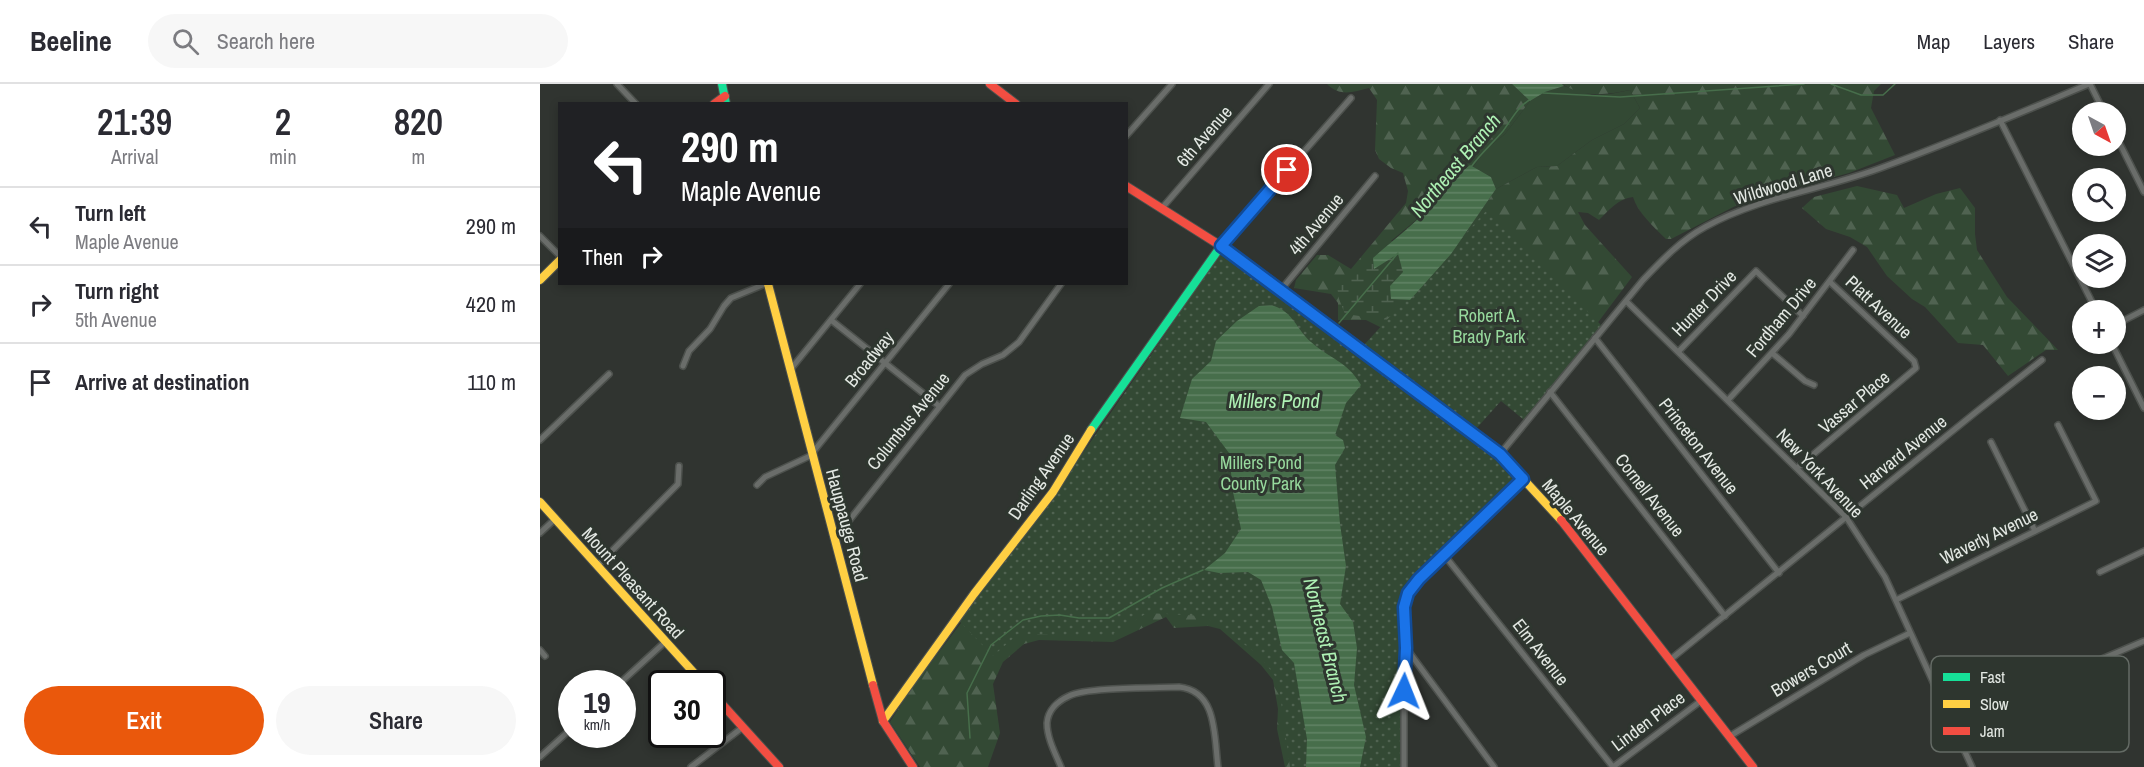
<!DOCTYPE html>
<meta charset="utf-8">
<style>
:root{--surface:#fff;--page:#f7f7f7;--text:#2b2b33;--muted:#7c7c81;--line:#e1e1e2;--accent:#ea580c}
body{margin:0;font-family:"Archivo Narrow",sans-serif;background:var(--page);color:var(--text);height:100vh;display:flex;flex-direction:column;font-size:22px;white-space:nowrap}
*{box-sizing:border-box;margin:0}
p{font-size:20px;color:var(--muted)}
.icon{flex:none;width:33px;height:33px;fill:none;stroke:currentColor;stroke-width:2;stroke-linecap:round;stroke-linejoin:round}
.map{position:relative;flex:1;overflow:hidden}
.drawer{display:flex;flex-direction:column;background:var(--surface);width:540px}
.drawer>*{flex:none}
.top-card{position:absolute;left:18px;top:18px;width:570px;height:183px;border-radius:0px;box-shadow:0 3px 9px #0003;background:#202124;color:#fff;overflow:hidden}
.needle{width:39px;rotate:140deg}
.buttons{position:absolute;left:1532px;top:18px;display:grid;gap:12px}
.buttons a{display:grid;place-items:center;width:54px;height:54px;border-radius:50%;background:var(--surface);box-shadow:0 3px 9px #0003;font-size:30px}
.speed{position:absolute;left:18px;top:586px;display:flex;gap:12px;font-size:30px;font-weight:700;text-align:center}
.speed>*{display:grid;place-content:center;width:78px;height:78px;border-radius:50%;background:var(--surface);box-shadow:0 3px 9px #0003;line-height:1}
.speed small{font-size:15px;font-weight:400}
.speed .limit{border:3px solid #111;border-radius:9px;background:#fff;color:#111}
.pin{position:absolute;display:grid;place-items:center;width:51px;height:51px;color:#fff;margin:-26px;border:3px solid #fff;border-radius:50%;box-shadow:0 2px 6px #0007}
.me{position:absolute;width:66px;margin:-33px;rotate:2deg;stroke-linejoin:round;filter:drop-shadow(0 0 4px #0008)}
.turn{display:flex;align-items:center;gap:21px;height:126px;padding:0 24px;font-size:27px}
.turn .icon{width:78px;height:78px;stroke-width:2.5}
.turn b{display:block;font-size:42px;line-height:51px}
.then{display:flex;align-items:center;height:57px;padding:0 24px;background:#0003;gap:12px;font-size:22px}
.eta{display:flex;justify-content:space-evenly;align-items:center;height:102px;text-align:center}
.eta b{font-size:36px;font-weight:600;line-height:42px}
.cta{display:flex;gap:12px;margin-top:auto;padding:12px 24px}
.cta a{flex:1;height:69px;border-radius:36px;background:var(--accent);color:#fff;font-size:24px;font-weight:600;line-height:69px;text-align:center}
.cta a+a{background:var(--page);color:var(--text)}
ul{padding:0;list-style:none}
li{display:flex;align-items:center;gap:18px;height:78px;padding:0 24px;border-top:2px solid var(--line)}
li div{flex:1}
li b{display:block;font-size:22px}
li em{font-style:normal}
header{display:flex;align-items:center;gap:36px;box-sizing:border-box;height:84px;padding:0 30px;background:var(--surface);border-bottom:2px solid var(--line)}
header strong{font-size:28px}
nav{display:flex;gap:33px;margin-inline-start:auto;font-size:21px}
.search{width:420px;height:54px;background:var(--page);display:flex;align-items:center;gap:15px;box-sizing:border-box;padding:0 21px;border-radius:33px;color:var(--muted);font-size:22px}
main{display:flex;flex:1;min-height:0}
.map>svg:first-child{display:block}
.green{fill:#334934}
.forest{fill:url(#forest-firs)}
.wetland{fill:url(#wetland-marsh)}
.park{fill:url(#park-dots)}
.water{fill:url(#water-rules)}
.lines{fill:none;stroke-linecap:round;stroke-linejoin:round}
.stream{stroke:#476e4b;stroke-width:1.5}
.street-casing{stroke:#4d514d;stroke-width:8}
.fast-casing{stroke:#4d514d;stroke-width:10}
.slow-casing{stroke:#4d514d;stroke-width:10}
.jam-casing{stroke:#4d514d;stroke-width:10}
.street{stroke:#6a6d6a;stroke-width:5}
.fast{stroke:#16e098;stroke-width:8}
.slow{stroke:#ffcf43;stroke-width:8}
.jam{stroke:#f24e42;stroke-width:8}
.route-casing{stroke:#114b97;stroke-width:15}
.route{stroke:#1a73e8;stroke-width:10}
.labels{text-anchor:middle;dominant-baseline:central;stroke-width:6;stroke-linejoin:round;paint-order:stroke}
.street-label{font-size:18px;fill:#e3e8e3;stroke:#2e362f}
.park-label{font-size:18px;fill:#97d99d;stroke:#2e362f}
.water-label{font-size:20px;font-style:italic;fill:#aef1b4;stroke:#2e362f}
.key{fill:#2e362f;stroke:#646b65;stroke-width:1.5}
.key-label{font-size:16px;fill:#e3e8e3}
</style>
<header>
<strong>Beeline</strong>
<div class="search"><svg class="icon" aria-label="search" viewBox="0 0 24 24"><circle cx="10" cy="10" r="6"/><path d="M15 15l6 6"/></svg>Search here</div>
<nav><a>Map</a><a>Layers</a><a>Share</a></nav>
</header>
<main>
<section class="drawer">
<div class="eta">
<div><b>21:39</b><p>Arrival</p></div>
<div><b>2</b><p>min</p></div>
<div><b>820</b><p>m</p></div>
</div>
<ul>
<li><svg class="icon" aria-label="left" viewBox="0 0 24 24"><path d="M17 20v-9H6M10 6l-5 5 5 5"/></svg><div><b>Turn left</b><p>Maple Avenue</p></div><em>290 m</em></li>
<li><svg class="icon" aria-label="right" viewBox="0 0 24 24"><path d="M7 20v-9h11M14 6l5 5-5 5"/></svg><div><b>Turn right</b><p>5th Avenue</p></div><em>420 m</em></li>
<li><svg class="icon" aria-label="arrive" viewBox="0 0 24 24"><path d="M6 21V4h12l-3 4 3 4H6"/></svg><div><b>Arrive at destination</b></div><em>110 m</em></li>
</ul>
<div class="cta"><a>Exit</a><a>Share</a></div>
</section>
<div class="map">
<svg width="1604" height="683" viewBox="0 0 1604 683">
<defs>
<pattern id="forest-firs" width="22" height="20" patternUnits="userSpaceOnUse" patternTransform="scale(1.5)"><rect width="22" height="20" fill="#334934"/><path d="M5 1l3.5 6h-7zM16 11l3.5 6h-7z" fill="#506351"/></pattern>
<pattern id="wetland-marsh" width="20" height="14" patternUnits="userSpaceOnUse" patternTransform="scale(1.5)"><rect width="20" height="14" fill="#334934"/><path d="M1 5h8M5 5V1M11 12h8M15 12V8" fill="none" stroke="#506351"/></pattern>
<pattern id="park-dots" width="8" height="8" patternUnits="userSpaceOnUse" patternTransform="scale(1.5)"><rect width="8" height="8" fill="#334934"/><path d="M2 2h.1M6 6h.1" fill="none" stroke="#506351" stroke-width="1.8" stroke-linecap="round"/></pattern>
<pattern id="water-rules" width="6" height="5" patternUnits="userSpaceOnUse" patternTransform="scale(1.5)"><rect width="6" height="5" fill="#476e4b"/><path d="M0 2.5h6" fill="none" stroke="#618365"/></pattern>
</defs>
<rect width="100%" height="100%" fill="#303430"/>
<path class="green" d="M1024 2 1052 11 1070 10 1090 6 1100 24 1084 40 1052 56 1017 82 997 83 956 105 951 93 933 83 946 65 965 50 990 17 1005 8Z"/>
<g class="forest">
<path d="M787 0H972L990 17 965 50 946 65 933 83 930 81 919 88 888 126 851 157 911 170 956 105 997 83 1017 82 1052 56 1084 40 1100 24 1090 6C1066 11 1044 14 1022 0H1341L1334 7 1331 24 1355 71 1309 89 1205 117 1131 155H1126C1114 143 1098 129 1093 113 1079 114 1068 127 1059 136L1048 129 1038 128 1045 141 1092 193 1056 241 843 263 840 243 826 236H798V219L791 210 754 204 756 196 777 171H788L811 185 866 119 868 107 863 89 851 84 839 75 835 66 837 16 829 4C813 8 800 13 787 0Z"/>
<path d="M1317 102 1357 111 1364 124 1396 110 1420 104 1435 124V150L1437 166 1467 213 1518 266H1506L1468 292 1443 261 1418 259 1385 223 1372 215 1347 192 1327 163 1310 153 1286 145 1262 124 1274 113Z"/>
<path d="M683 173 708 491 764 683H745L737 645 738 625 733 596 721 581 680 545 668 542 634 544 626 533 573 558 499 556 484 560 463 578 453 600 460 649 448 683H380L350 638 371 605 519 410 668 186 676 177Z"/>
</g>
<path class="wetland" d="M888 126 910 138 859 230 841 235 805 230 799 215 797 202 803 196 814 191Z"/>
<g class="park">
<path d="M947 126 1061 241 984 336 961 317 935 346 824 261Z"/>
<path d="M682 169 770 232 957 373 977 396 864 507 862 523V683H750L738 596 719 571 665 532 607 529 570 552 478 550 453 572 419 537 515 409Z"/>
</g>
<g class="water">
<path d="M972 0H1022L1024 2 1005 8 990 17Z"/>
<path d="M930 81 951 93 956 105 911 170 870 216 851 215 850 202 863 188 858 170 834 185 833 174C851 158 870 144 887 126 902 112 913 93 930 81Z"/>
<path d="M719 222C724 222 730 221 734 222 753 228 757 246 771 258 790 275 807 277 821 301L806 319 795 351 803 356 805 364 795 381 800 440 806 482 800 520 813 538 817 564 814 601 826 653 820 683H766L767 655 754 579 742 566 732 523 721 496 708 488 679 489 664 486 685 469 701 445 693 408 689 369 666 338 640 334 652 295 671 277 676 257 697 237Z"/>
</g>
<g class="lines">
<g class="stream">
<path d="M1291 0 1321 11H1343L1355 0"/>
<path d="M1003 9 1080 13 1264 0"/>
<path d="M931 83C941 69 953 59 963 47 972 35 977 23 991 15"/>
<path d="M799 239 858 169"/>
<path d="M430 654 427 609 451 561 483 536 501 532 520 531 539 534H569L622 504 663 486"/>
</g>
<defs>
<g id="street">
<path d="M77 0 96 20"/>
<path d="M1550 0 1564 28"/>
<path d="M1460 36 1556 226"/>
<path d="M1575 50 1604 108"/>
<path d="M586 52 632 0"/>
<path d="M622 124 729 0"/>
<path d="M0 152 20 172"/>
<path d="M681 162 811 14"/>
<path d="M740 207 835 92"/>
<path d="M1086 217 1306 433 1345 493 1432 683"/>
<path d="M291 236 399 322"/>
<path d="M1575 241 1604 226"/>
<path d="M1055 254 1239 489"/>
<path d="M1572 260 1604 324"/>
<path d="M1139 267 1216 187 1263 232"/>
<path d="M1232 269 1265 297 1274 301"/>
<path d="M143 282 149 267 170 245 184 222 191 214 225 200"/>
<path d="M250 286 320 200"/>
<path d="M1010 308 1185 532"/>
<path d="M1188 316 1249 250 1313 166"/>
<path d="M0 356 69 290"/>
<path d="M1451 358 1495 447"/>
<path d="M273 368 409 200"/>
<path d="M960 370 1103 196C1122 176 1141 156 1165 143 1221 112 1287 105 1346 82 1415 57 1482 28 1549 0"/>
<path d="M1257 384 1376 284 1374 277 1290 198"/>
<path d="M217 401 225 393 272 371"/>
<path d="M0 449 15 435"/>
<path d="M296 453 425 291 442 280 463 271 479 258 521 200"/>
<path d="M905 472 1073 683"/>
<path d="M58 481 138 400 139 382"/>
<path d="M1560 488 1604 467"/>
<path d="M1356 516 1556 417 1518 341"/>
<path d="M866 564 954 683"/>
<path d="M0 566 5 572"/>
<path d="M1131 575 1436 328 1502 276"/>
<path d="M79 600 125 558"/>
<path d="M1412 639 1604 557"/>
<path d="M1190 652 1324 571 1370 549"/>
<path d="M0 673 32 644"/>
<path d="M151 683 203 643"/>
<path d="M521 683C515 669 507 654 507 639 508 626 518 617 529 612 546 603 616 604 639 603 678 607 674 653 678 683"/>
<path d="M864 683V523L868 509 879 495 983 395"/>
<path d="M1073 683 1162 616"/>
</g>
<g id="fast">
<path d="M182 0 186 20"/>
<path d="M551 346 681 162"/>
</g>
<g id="slow">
<path d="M0 196 20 176"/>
<path d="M228 200 333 601"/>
<path d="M841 281 960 370 1021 436"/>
<path d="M0 418 164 600"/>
<path d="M343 637 434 510 513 408 551 346"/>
</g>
<g id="jam">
<path d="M450 0 476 20"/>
<path d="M174 20 185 12"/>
<path d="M586 102 681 162 841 281"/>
<path d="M1021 436 1213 683"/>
<path d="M333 601 343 637 373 683"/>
<path d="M172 609 239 683"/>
</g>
</defs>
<use href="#street" class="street-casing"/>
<use href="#fast" class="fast-casing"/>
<use href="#slow" class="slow-casing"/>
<use href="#jam" class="jam-casing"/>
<use href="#street" class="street"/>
<use href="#fast" class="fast"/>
<use href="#slow" class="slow"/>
<use href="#jam" class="jam"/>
</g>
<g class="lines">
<defs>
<path id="route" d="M747 86 681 162 960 370 983 395 879 495 868 509 864 523 866 564 864 607"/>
</defs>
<use href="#route" class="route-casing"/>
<use href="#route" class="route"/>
</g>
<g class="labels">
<g class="street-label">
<text transform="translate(664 52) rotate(-49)">6th Avenue</text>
<text transform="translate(1243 100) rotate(-17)">Wildwood Lane</text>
<text transform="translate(776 140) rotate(-50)">4th Avenue</text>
<text transform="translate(1164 219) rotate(-46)">Hunter Drive</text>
<text transform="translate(1339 223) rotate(43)">Platt Avenue</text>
<text transform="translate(1241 233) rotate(-50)">Fordham Drive</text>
<text transform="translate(329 275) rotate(-51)">Broadway</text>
<text transform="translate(1314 318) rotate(-40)">Vassar Place</text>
<text transform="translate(368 337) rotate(-51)">Columbus Avenue</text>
<text transform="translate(1159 362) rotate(52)">Princeton Avenue</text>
<text transform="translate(1363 368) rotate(-39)">Harvard Avenue</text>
<text transform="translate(1280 389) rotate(46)">New York Avenue</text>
<text transform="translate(501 392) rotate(-55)">Darling Avenue</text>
<text transform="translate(1110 411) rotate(52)">Cornell Avenue</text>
<text transform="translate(1036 433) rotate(50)">Maple Avenue</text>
<text transform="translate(307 441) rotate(75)">Hauppauge Road</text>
<text transform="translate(1449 452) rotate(-26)">Waverly Avenue</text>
<text transform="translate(93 499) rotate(48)">Mount Pleasant Road</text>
<text transform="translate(1001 568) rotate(52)">Elm Avenue</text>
<text transform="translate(1271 585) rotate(-31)">Bowers Court</text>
<text transform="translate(1108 637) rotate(-37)">Linden Place</text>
</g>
<g class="park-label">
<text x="949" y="231">Robert A.<tspan x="949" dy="21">Brady Park</tspan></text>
<text x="721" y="378">Millers Pond<tspan x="721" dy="21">County Park</tspan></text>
</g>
<g class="water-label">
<text transform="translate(915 81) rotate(-50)">Northeast Branch</text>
<text x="734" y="316">Millers Pond</text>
<text transform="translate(786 556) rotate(76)">Northeast Branch</text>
</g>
</g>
<rect x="1391" y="572" width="198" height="96" rx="9" class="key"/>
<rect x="1403" y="589" width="27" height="8" fill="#16e098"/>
<rect x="1403" y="616" width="27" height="8" fill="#ffcf43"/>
<rect x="1403" y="643" width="27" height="8" fill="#f24e42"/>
<g class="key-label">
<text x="1440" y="599">Fast</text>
<text x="1440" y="626">Slow</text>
<text x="1440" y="653">Jam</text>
</g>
</svg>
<div class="buttons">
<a><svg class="needle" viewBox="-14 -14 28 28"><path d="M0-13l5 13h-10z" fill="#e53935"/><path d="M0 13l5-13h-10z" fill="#7c7c81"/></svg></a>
<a><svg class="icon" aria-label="search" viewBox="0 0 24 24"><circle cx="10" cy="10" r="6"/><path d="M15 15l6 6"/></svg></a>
<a><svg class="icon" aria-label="layers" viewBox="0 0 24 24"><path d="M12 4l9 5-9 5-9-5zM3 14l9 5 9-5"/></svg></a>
<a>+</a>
<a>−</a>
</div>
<div class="speed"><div>19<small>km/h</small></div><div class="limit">30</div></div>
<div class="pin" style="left:747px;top:86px;background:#d93025"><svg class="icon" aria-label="arrive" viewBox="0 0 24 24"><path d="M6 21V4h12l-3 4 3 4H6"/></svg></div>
<svg class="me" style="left:864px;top:607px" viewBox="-20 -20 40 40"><path d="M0-17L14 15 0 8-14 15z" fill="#1a73e8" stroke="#fff" stroke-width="4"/></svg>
<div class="top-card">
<div class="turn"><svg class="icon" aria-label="left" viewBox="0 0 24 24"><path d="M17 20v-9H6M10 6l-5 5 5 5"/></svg><div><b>290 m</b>Maple Avenue</div></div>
<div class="then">Then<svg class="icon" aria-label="right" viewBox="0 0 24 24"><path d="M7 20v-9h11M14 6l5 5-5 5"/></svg></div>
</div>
</div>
</main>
